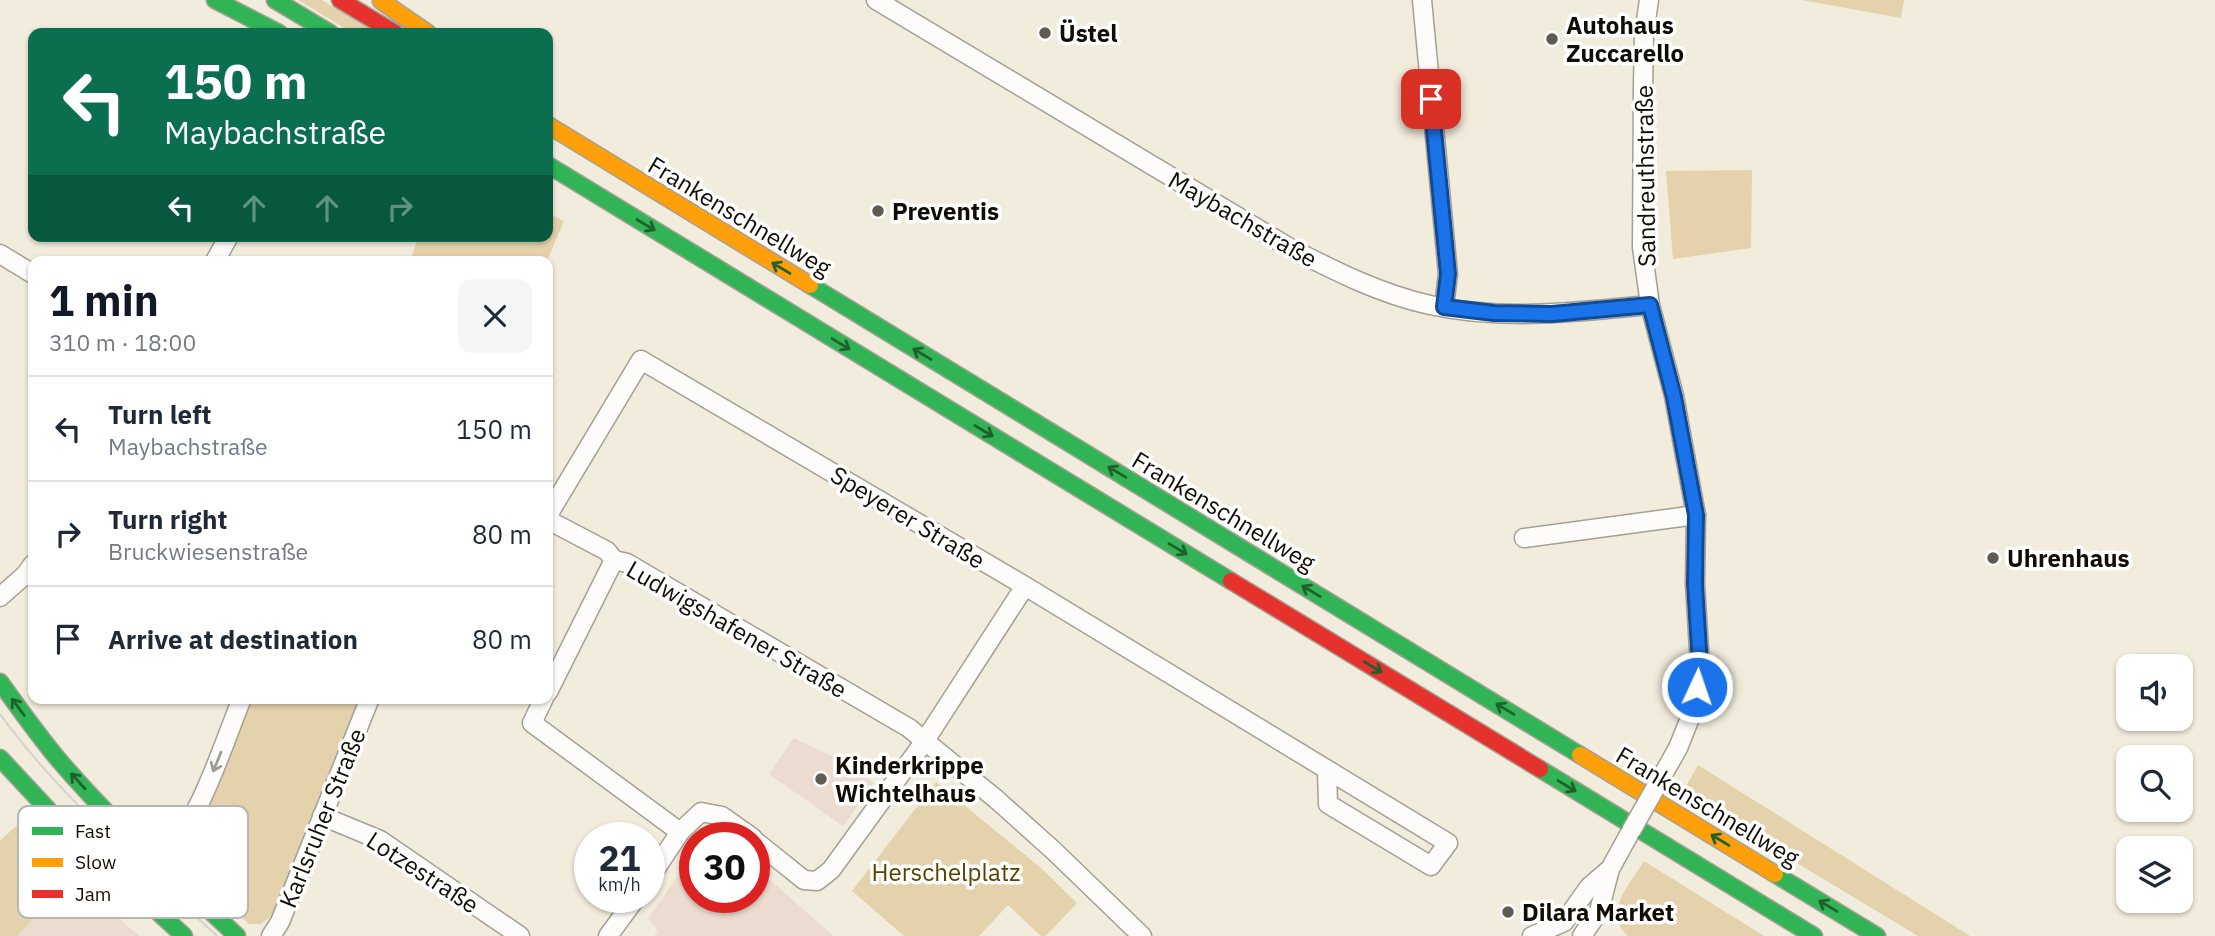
<!DOCTYPE html>
<meta charset="utf-8">
<style>
:root{--surface:#fff;--page:#f6f6f7;--text:#1f2937;--muted:#747a83;--line:#e0e1e3;--accent:#111827}
body{margin:0;font-family:"IBM Plex Sans",sans-serif;background:var(--page);color:var(--text);height:100vh;display:flex;flex-direction:column;font-size:26px;white-space:nowrap}
*{box-sizing:border-box;margin:0}
p{font-size:23px;color:var(--muted)}
.icon{flex:none;width:38px;height:38px;fill:none;stroke:currentColor;stroke-width:2;stroke-linecap:round;stroke-linejoin:round}
.map{position:relative;flex:1;overflow:hidden}
.panel{position:absolute;left:28px;top:256px;width:525px;height:448px;display:flex;flex-direction:column;background:var(--surface);border-radius:14px;box-shadow:0 2px 5px #0004}
.panel>*{flex:none}
.hud{position:absolute;left:28px;top:28px;width:525px;height:214px;border-radius:14px;box-shadow:0 2px 5px #0004;background:#0b6e4f;color:#fff;overflow:hidden}
.tools{position:absolute;left:2116px;top:654px;display:grid;gap:14px}
.tools a{display:grid;place-items:center;width:77px;height:77px;border-radius:14px;background:var(--surface);box-shadow:0 2px 5px #0004;font-size:35px}
.speed{position:absolute;left:574px;top:822px;display:flex;gap:14px;font-size:35px;font-weight:700;text-align:center}
.speed>*{display:grid;place-content:center;width:91px;height:91px;border-radius:50%;background:var(--surface);box-shadow:0 2px 5px #0004;line-height:1}
.speed small{font-size:18px;font-weight:400}
.speed .limit{border:10px solid #d22;background:#fff;color:#111}
.pin{position:absolute;display:grid;place-items:center;width:60px;height:60px;color:#fff;margin:-30px;border-radius:14px;box-shadow:0 4px 10px #0006}
.me{position:absolute;width:77px;margin:-38px;rotate:3deg;stroke-linejoin:round;filter:drop-shadow(0 0 5px #0008)}
.turn{display:flex;align-items:center;gap:24px;height:147px;padding:0 21px;font-size:32px}
.turn .icon{width:91px;height:91px;stroke-width:2.5}
.turn b{display:block;font-size:49px;line-height:60px}
.lanes{display:flex;align-items:center;height:66px;padding:0 21px;background:#0003;justify-content:center;gap:35px;direction:ltr}
.lanes .off{opacity:.35}
.round{display:grid;place-items:center;flex:none;width:74px;height:74px;border-radius:14px;background:var(--page)}
.overview{display:flex;align-items:center;justify-content:space-between;height:119px;padding:0 21px}
h1{font-size:42px;font-weight:700;line-height:52px;color:var(--accent)}
ul{padding:0;list-style:none}
li{display:flex;align-items:center;gap:21px;height:105px;padding:0 21px;border-top:2px solid var(--line)}
li div{flex:1}
li b{display:block;font-size:26px}
li em{font-style:normal}
.map>svg:first-child{display:block}
.education{fill:#ecdcd0}
.green{fill:#e3d2ab}
.lines{fill:none;stroke-linecap:round;stroke-linejoin:round}
.street-casing{stroke:#a4a094;stroke-width:21}
.fast-casing{stroke:#a4a094;stroke-width:19}
.slow-casing{stroke:#a4a094;stroke-width:19}
.jam-casing{stroke:#a4a094;stroke-width:19}
.street{stroke:#fdfcfa;stroke-width:18}
.fast{stroke:#30b455;stroke-width:16}
.slow{stroke:#ff9f0a;stroke-width:16}
.jam{stroke:#e5322d;stroke-width:16}
.tram{stroke:#d4d2ce;stroke-width:2}
.street-bridge-casing{stroke:#a4a094;stroke-width:21;stroke-linecap:butt}
.street-bridge{stroke:#fdfcfa;stroke-width:18}
.oneway{stroke:#20602c}
.oneway2{stroke:#9f9c98}
.route-casing{stroke:#114b97;stroke-width:18}
.route{stroke:#1a73e8;stroke-width:12}
.poi-dot{fill:#605a50;stroke:#fff;stroke-width:2.5}
.labels{text-anchor:middle;dominant-baseline:central;stroke-width:7;stroke-linejoin:round;paint-order:stroke}
.poi-label{font-size:24px;font-weight:bold;fill:#110c04;stroke:#fff;text-anchor:start}
.street-label{font-size:24px;fill:#110c04;stroke:#fff}
.park-label{font-size:24px;fill:#594200;stroke:#fff}
.key{fill:#fff;stroke:#b8b6b4;stroke-width:2}
.key-label{font-size:19px;fill:#110c04}
</style>
<div class="map">
<svg width="2215" height="936" viewBox="0 0 2215 936">
<rect width="100%" height="100%" fill="#f2ecdc"/>
<g class="education">
<path d="M794 738 844 762 874 783 843 826 769 774Z"/>
<path d="M695 852V898H754V866L834 936H654L658 931 648 918Z"/>
<path d="M88 891 139 936H17L49 902 64 913Z"/>
</g>
<g class="green">
<path d="M298 0H322L376 33H353Z"/>
<path d="M1802 0H1904L1901 18Z"/>
<path d="M1752 170 1751 248 1673 259 1666 171Z"/>
<path d="M548 213 564 221 547 261H410L419 236H548Z"/>
<path d="M246 698H363L274 914 261 924H249L181 857Z"/>
<path d="M1698 765 1970 936H1918L1682 794Z"/>
<path d="M936 782 1041 868 1077 903 1046 936H1041L1008 905 979 936H904L852 891Z"/>
<path d="M17 825 88 891 64 913 49 902 17 936H0V841Z"/>
<path d="M1644 861 1764 936H1628C1602 913 1630 884 1644 861Z"/>
</g>
<g class="lines">
<defs>
<g id="street">
<path d="M876 0 1290 248C1335 271 1380 294 1430 305 1503 321 1577 312 1650 305"/>
<path d="M1422 0 1448 274 1444 307"/>
<path d="M1649 0 1644 34 1643 87 1642 247 1650 305 1674 396 1696 515 1695 584 1700 666 1694 708 1678 748"/>
<path d="M0 254 33 274"/>
<path d="M215 261 229 236"/>
<path d="M548 515 641 360 1025 586 1448 843 1431 866 1328 804 1327 771"/>
<path d="M548 520 607 551 614 560 627 563 909 728 996 799 1054 851 1142 936"/>
<path d="M1524 538 1696 515"/>
<path d="M0 597 26 574 33 564"/>
<path d="M548 692 614 560"/>
<path d="M544 698 532 723 680 832"/>
<path d="M322 816 380 840 520 936"/>
<path d="M754 840 804 880 817 881 831 870 924 742 1025 586"/>
<path d="M160 865C201 817 219 756 242 698"/>
<path d="M649 879 680 832 701 812 722 816 753 838"/>
<path d="M271 936 280 922 370 698"/>
<path d="M608 936 636 898"/>
<path d="M1532 936 1564 922 1589 887 1610 869"/>
<path d="M1582 936 1599 911 1610 869 1631 831"/>
</g>
<g id="fast">
<path d="M215 0 279 33"/>
<path d="M275 0 330 33"/>
<path d="M548 165 1231 581"/>
<path d="M810 285 1580 755"/>
<path d="M0 682C19 708 37 734 58 759 112 823 176 879 237 936"/>
<path d="M0 758 55 817 184 936"/>
<path d="M1540 769 1814 936"/>
<path d="M1775 874 1877 936"/>
</g>
<g id="slow">
<path d="M381 1 428 33"/>
<path d="M548 125 810 285"/>
<path d="M1580 755 1775 874"/>
</g>
<g id="jam">
<path d="M340 0 395 33"/>
<path d="M1231 581 1540 769"/>
</g>
</defs>
<use href="#street" class="street-casing"/>
<use href="#fast" class="fast-casing"/>
<use href="#slow" class="slow-casing"/>
<use href="#jam" class="jam-casing"/>
<use href="#street" class="street"/>
<use href="#fast" class="fast"/>
<use href="#slow" class="slow"/>
<use href="#jam" class="jam"/>
<path class="tram" d="M0 714C61 798 142 866 217 936"/>
<defs>
<path id="street-bridge" d="M1631 831 1678 748"/>
</defs>
<use href="#street-bridge" class="street-bridge-casing"/>
<use href="#street-bridge" class="street-bridge"/>
</g>
<defs><path id="oneway-shaft" d="M-6 0H5M1.5-3L5.5 0L1.5 3" fill="none" stroke-width="1.6" stroke-linecap="round" stroke-linejoin="round" transform="scale(1.75)"/></defs>
<g class="oneway">
<use href="#oneway-shaft" transform="translate(646 225) rotate(31)"/>
<use href="#oneway-shaft" transform="translate(781 268) rotate(-149)"/>
<use href="#oneway-shaft" transform="translate(841 344) rotate(31)"/>
<use href="#oneway-shaft" transform="translate(922 354) rotate(-149)"/>
<use href="#oneway-shaft" transform="translate(984 431) rotate(31)"/>
<use href="#oneway-shaft" transform="translate(1117 472) rotate(-149)"/>
<use href="#oneway-shaft" transform="translate(1178 549) rotate(31)"/>
<use href="#oneway-shaft" transform="translate(1311 591) rotate(-149)"/>
<use href="#oneway-shaft" transform="translate(1373 667) rotate(31)"/>
<use href="#oneway-shaft" transform="translate(18 707) rotate(-126)"/>
<use href="#oneway-shaft" transform="translate(1505 709) rotate(-149)"/>
<use href="#oneway-shaft" transform="translate(78 781) rotate(-132)"/>
<use href="#oneway-shaft" transform="translate(1567 786) rotate(31)"/>
<use href="#oneway-shaft" transform="translate(1720 840) rotate(-149)"/>
<use href="#oneway-shaft" transform="translate(1828 906) rotate(-149)"/>
</g>
<use class="oneway2" href="#oneway-shaft" transform="translate(217 762) rotate(112)"/>
<g class="lines">
<defs>
<path id="route" d="M1431 99 1448 274 1444 307 1494 313 1552 314 1650 305 1674 397 1696 515 1695 584 1700 666 1697 687"/>
</defs>
<use href="#route" class="route-casing"/>
<use href="#route" class="route"/>
</g>
<g class="poi-dot">
<circle cx="1045" cy="33" r="7"/>
<circle cx="1552" cy="39" r="7"/>
<circle cx="878" cy="211" r="7"/>
<circle cx="1993" cy="558" r="7"/>
<circle cx="821" cy="779" r="7"/>
<circle cx="1508" cy="912" r="7"/>
</g>
<g class="labels">
<g class="poi-label">
<text x="1566" y="25">Autohaus<tspan x="1566" dy="28">Zuccarello</tspan></text>
<text x="1059" y="33">Üstel</text>
<text x="892" y="211">Preventis</text>
<text x="2007" y="558">Uhrenhaus</text>
<text x="835" y="765">Kinderkrippe<tspan x="835" dy="28">Wichtelhaus</tspan></text>
<text x="1522" y="912">Dilara Market</text>
</g>
<g class="street-label">
<text transform="translate(1645 176) rotate(-91)">Sandreuthstraße</text>
<text transform="translate(740 216) rotate(31)">Frankenschnellweg</text>
<text transform="translate(1243 219) rotate(30)">Maybachstraße</text>
<text transform="translate(1224 511) rotate(31)">Frankenschnellweg</text>
<text transform="translate(908 517) rotate(31)">Speyerer Straße</text>
<text transform="translate(737 629) rotate(30)">Ludwigshafener Straße</text>
<text transform="translate(1708 806) rotate(31)">Frankenschnellweg</text>
<text transform="translate(322 818) rotate(-68)">Karlsruher Straße</text>
<text transform="translate(423 872) rotate(33)">Lotzestraße</text>
</g>
<g class="park-label">
<text x="946" y="872">Herschelplatz</text>
</g>
</g>
<rect x="18" y="806" width="230" height="112" rx="10" class="key"/>
<rect x="32" y="827" width="31" height="8" fill="#30b455"/>
<rect x="32" y="858" width="31" height="9" fill="#ff9f0a"/>
<rect x="32" y="890" width="31" height="8" fill="#e5322d"/>
<g class="key-label">
<text x="75" y="838">Fast</text>
<text x="75" y="869">Slow</text>
<text x="75" y="901">Jam</text>
</g>
</svg>
<div class="tools">
<a><svg class="icon" aria-label="sound" viewBox="0 0 24 24"><path d="M4 9h4l5-4v14l-5-4H4zM17 9q2 3 0 6"/></svg></a>
<a><svg class="icon" aria-label="search" viewBox="0 0 24 24"><circle cx="10" cy="10" r="6"/><path d="M15 15l6 6"/></svg></a>
<a><svg class="icon" aria-label="layers" viewBox="0 0 24 24"><path d="M12 4l9 5-9 5-9-5zM3 14l9 5 9-5"/></svg></a>
</div>
<div class="speed"><div>21<small>km/h</small></div><div class="limit">30</div></div>
<div class="pin" style="left:1431px;top:99px;background:#d93025"><svg class="icon" aria-label="arrive" viewBox="0 0 24 24"><path d="M6 21V4h12l-3 4 3 4H6"/></svg></div>
<svg class="me" style="left:1697px;top:687px" viewBox="-20 -20 40 40"><circle r="17" fill="#1a73e8" stroke="#fff" stroke-width="3"/><path d="M0-11L8 9 0 5-8 9z" fill="#fff"/></svg>
<div class="hud">
<div class="turn"><svg class="icon" aria-label="left" viewBox="0 0 24 24"><path d="M17 20v-9H6M10 6l-5 5 5 5"/></svg><div><b>150 m</b>Maybachstraße</div></div>
<div class="lanes"><svg class="icon" aria-label="left" viewBox="0 0 24 24"><path d="M17 20v-9H6M10 6l-5 5 5 5"/></svg><svg class="icon off" aria-label="ahead" viewBox="0 0 24 24"><path d="M12 20V5M6 11l6-6 6 6"/></svg><svg class="icon off" aria-label="ahead" viewBox="0 0 24 24"><path d="M12 20V5M6 11l6-6 6 6"/></svg><svg class="icon off" aria-label="right" viewBox="0 0 24 24"><path d="M7 20v-9h11M14 6l5 5-5 5"/></svg></div>
</div>
<section class="panel">
<div class="overview"><div><h1>1 min</h1><p>310 m · 18:00</p></div><a class="round"><svg class="icon" aria-label="close" viewBox="0 0 24 24"><path d="M6 6l12 12M18 6L6 18"/></svg></a></div>
<ul>
<li><svg class="icon" aria-label="left" viewBox="0 0 24 24"><path d="M17 20v-9H6M10 6l-5 5 5 5"/></svg><div><b>Turn left</b><p>Maybachstraße</p></div><em>150 m</em></li>
<li><svg class="icon" aria-label="right" viewBox="0 0 24 24"><path d="M7 20v-9h11M14 6l5 5-5 5"/></svg><div><b>Turn right</b><p>Bruckwiesenstraße</p></div><em>80 m</em></li>
<li><svg class="icon" aria-label="arrive" viewBox="0 0 24 24"><path d="M6 21V4h12l-3 4 3 4H6"/></svg><div><b>Arrive at destination</b></div><em>80 m</em></li>
</ul>
</section>
</div>
